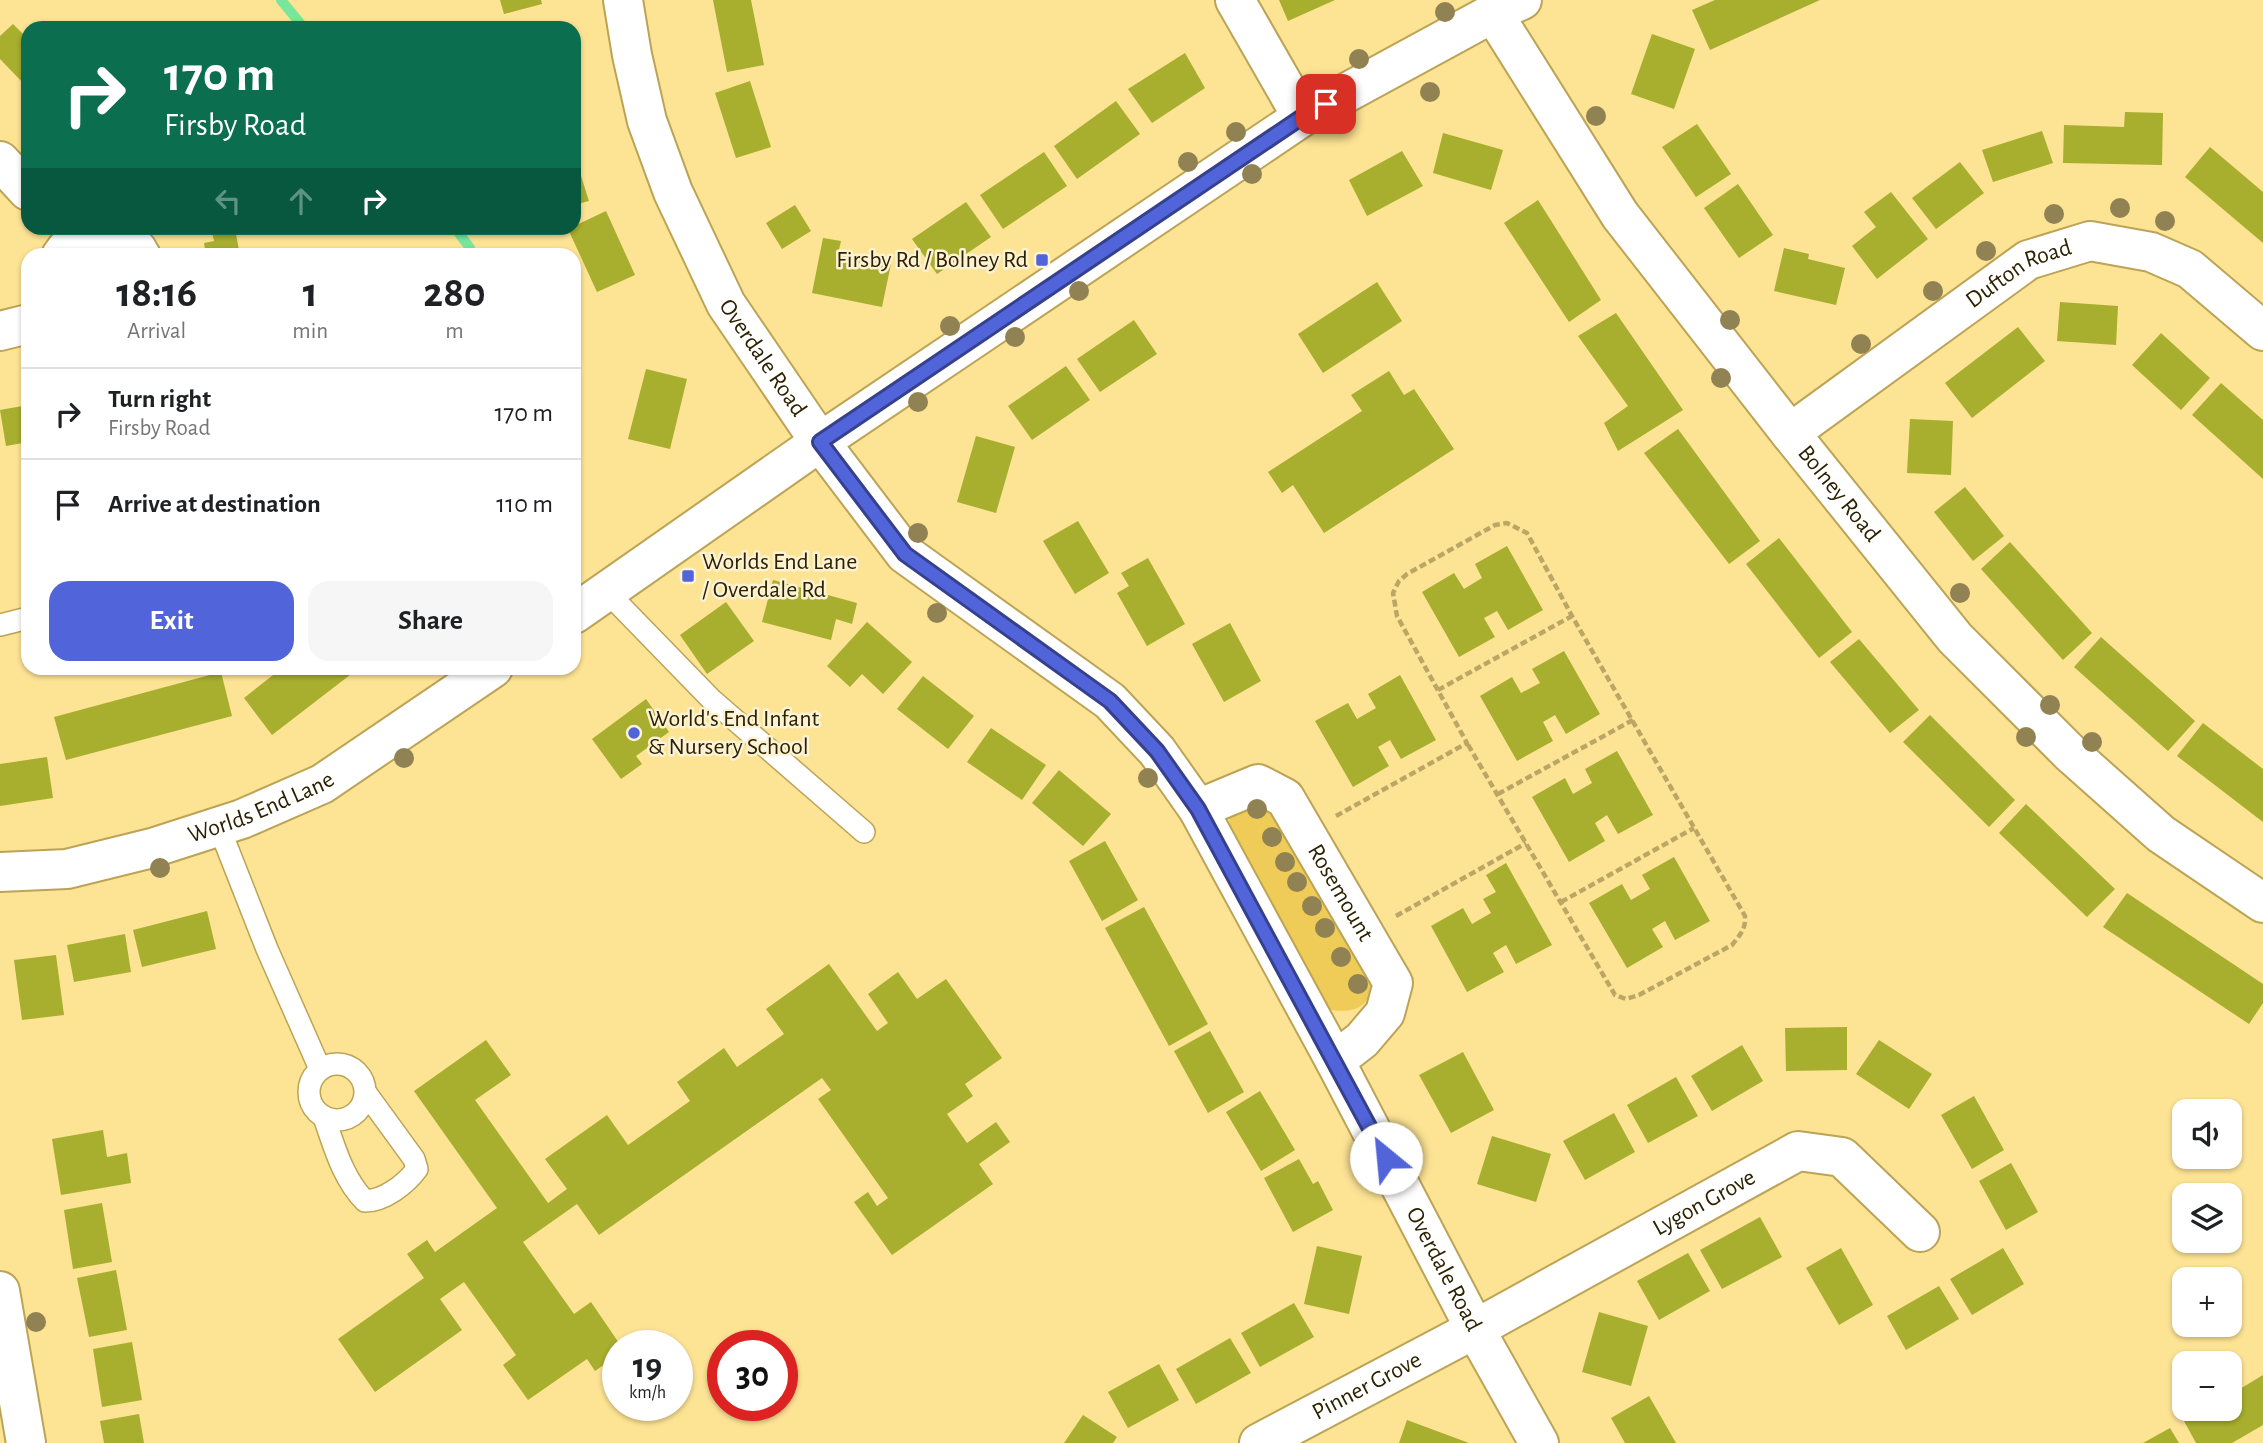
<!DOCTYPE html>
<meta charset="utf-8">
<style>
:root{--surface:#fff;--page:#f6f6f6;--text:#202124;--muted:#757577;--line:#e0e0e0;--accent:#5164d9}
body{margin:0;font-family:"Alegreya Sans",sans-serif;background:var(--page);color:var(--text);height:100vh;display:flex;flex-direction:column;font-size:26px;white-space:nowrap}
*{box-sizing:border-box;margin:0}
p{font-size:23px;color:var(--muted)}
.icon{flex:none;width:38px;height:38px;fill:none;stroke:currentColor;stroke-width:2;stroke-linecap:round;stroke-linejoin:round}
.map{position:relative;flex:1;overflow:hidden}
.side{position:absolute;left:21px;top:248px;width:560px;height:427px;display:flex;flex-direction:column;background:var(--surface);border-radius:21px;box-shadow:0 2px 5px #0004}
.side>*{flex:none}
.hud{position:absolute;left:21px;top:21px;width:560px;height:214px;border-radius:21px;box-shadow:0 2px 5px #0004;background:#0b6e4f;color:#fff;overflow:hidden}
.fabs{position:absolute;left:2172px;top:1099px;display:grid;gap:14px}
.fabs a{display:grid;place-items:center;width:70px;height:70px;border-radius:14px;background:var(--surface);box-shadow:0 2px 5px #0004;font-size:35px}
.speed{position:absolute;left:602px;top:1330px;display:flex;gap:14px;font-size:35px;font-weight:700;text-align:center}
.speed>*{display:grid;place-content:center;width:91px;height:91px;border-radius:50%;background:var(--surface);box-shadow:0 2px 5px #0004;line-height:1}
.speed small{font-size:18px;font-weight:400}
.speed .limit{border:10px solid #d22;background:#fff;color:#111}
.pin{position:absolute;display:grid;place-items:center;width:60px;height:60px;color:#fff;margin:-30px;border-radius:14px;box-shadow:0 4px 10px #0006}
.me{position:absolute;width:77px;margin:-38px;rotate:332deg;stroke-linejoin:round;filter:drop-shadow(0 0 5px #0008)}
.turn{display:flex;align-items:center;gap:24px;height:147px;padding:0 28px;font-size:32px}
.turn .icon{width:91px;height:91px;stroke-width:2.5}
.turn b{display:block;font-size:49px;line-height:60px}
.lanes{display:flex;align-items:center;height:66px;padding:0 28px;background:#0003;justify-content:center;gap:35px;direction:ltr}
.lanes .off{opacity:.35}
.eta{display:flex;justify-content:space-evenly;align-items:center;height:119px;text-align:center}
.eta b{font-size:42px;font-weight:700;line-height:49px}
.cta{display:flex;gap:14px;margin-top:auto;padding:14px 28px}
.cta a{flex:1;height:80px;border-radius:21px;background:var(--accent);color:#fff;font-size:28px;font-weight:700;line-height:80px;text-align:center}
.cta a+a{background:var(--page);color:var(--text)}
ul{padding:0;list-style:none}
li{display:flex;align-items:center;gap:21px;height:91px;padding:0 28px;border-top:2px solid var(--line)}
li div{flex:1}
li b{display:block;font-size:26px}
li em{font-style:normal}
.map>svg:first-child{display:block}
.green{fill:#efcc57}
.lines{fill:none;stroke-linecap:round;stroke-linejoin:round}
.stream{stroke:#79e69c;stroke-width:10}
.building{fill:#a8ae2e}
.lane-casing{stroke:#bca355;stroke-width:24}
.street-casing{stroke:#bca355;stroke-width:42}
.path{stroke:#bba665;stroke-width:4.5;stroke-dasharray:7 3.5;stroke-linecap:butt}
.lane{stroke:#fff;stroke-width:21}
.street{stroke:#fff;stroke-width:38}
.tree{fill:#918253}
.route-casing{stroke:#35418d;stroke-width:18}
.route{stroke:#5164d9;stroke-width:12}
.poi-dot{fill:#5164d9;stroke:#fcf2d4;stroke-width:2.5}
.labels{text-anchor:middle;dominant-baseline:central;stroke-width:5;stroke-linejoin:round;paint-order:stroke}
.poi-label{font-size:24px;fill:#2c2201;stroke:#fcf2d4;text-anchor:start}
.street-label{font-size:24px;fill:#2c2201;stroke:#fcf2d4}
</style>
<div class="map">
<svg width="2263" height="1443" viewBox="0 0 2263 1443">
<rect width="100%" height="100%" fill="#fde394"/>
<path class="green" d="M1270 802 1375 979C1371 1007 1354 1015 1327 1009L1230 832 1229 818 1239 805Z"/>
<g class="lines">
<g class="stream">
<path d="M281 0 304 28"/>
<path d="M455 228 470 248"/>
</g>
</g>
<g class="building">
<path d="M500 0H541L542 4 504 14Z"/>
<path d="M713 0H751L764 65 727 72Z"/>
<path d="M1279 0H1335L1288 21Z"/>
<path d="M1715 0H1820L1710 50 1692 10Z"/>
<path d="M547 21 548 28H515V27Z"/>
<path d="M13 24 28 39V88L0 59V36Z"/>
<path d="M1652 34 1695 49 1674 109 1631 94Z"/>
<path d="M1185 53 1205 88 1152 123 1128 89Z"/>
<path d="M750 81 771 147 736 158 715 93Z"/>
<path d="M1116 101 1140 134 1077 179 1054 146Z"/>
<path d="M2125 112 2163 113 2162 165 2063 163 2064 125 2124 127Z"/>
<path d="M1697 124 1731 174 1696 197 1662 147Z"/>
<path d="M2042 131 2053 163 1993 182 1982 150Z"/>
<path d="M1443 133 1503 150 1491 190 1433 173Z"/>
<path d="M2210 147 2263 192V243L2185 177Z"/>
<path d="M1402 151 1423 186 1367 216 1349 180Z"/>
<path d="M1044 152 1067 186 1003 229 980 195Z"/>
<path d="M574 154 589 201 574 205Z"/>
<path d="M1960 162 1984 193 1936 229 1912 198Z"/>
<path d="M1738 184 1773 235 1739 258 1704 208Z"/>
<path d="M1891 192 1928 239 1877 279 1852 246 1876 227 1864 212Z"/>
<path d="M1538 200 1601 300 1569 322 1504 223Z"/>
<path d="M966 202 991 237 937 274 912 239Z"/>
<path d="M795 205 811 231 782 249 766 223Z"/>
<path d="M606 211 635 275 597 292 568 229Z"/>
<path d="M211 228H235L240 256H206L204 243 214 241Z"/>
<path d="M823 238 841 241 838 254 891 264 882 307 812 293Z"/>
<path d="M1784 248 1809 254 1808 259 1845 268 1836 305 1774 291Z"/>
<path d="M1377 282 1402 321 1323 373 1298 334Z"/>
<path d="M2060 302 2118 306 2116 345 2057 341Z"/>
<path d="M1616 313 1683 410 1618 451 1604 423 1628 406 1578 336Z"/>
<path d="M1134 320 1157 354 1100 392 1077 359Z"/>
<path d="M2018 327 2045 361 1972 418 1945 383Z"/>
<path d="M2161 333 2210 378 2181 410 2132 365Z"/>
<path d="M1066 366 1090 400 1032 440 1008 406Z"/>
<path d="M646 369 687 379 670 449 628 439Z"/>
<path d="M1389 371 1404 395 1414 389 1454 449 1324 533 1293 485 1282 493 1268 472 1362 411 1351 395Z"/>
<path d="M2221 383 2263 420V479L2192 415Z"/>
<path d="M28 405V442L6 446 0 410Z"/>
<path d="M1910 419 1953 421 1951 475 1907 473Z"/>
<path d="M1678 429 1760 541 1729 564 1644 453Z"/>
<path d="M976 436 1015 447 996 513 957 502Z"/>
<path d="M1965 487 2004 536 1973 561 1934 512Z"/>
<path d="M1078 521 1109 573 1075 594 1043 541Z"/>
<path d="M1779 538 1852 632 1819 658 1746 564Z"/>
<path d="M2010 542 2092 633 2063 660 1981 569Z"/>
<path d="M1507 546 1543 610 1508 630 1497 611 1484 618 1495 637 1459 657 1422 592 1454 573 1464 589 1482 578 1475 564Z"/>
<path d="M1148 558 1185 624 1147 646 1117 593 1129 586 1121 573Z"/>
<path d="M773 580 857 603 852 624 836 619 831 640 762 622Z"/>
<path d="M726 602 754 641 707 674 680 635Z"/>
<path d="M867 622 912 662 883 694 862 674 850 687 827 666Z"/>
<path d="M1230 623 1261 681 1224 702 1192 644Z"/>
<path d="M2101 637 2195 721 2168 751 2074 667Z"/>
<path d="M1859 639 1919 710 1890 733 1830 662Z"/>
<path d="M1564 651 1600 714 1566 734 1555 715 1543 722 1553 741 1517 761 1480 696 1512 677 1521 693 1540 683 1532 669Z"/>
<path d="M282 668H359L272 735 244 698Z"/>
<path d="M221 672 232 716 66 760 54 717Z"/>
<path d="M1400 675 1436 740 1401 759 1390 740 1378 747 1389 766 1353 787 1315 721 1348 703 1357 719 1376 708 1368 694Z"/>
<path d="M923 676 974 716 948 749 897 709Z"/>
<path d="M646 699 669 732 636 756 642 764 621 779 592 739Z"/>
<path d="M1930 715 2015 800 1989 827 1903 742Z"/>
<path d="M2203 723 2263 769V822L2177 756Z"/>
<path d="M991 728 1046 765 1022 800 967 762Z"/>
<path d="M1617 751 1653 815 1618 834 1607 815 1595 823 1605 841 1569 862 1532 797 1565 778 1573 794 1592 783 1585 769Z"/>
<path d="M47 757 53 798 0 806V764Z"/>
<path d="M1059 770 1111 814 1083 846 1032 803Z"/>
<path d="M2026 804 2115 889 2087 917 1999 833Z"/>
<path d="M1105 841 1138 900 1102 921 1069 861Z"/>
<path d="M1674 857 1710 921 1675 940 1665 921 1652 929 1663 947 1627 968 1589 903 1622 884 1631 900 1650 889 1642 875Z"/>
<path d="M1506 863 1552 945 1516 964 1506 945 1493 953 1504 972 1467 992 1431 926 1463 908 1472 924 1491 913 1483 899 1496 892 1486 875Z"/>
<path d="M2127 893 2263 984V1003L2249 1024 2103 927Z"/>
<path d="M1144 907 1208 1024 1169 1046 1105 928Z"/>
<path d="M207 911 216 949 142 967 133 930Z"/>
<path d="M125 934 131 972 74 982 67 945Z"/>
<path d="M56 955 64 1015 22 1020 14 960Z"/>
<path d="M829 964 877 1031 888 1023 868 994 898 972 917 999 946 979 1002 1058 965 1084 973 1096 947 1114 967 1143 996 1122 1010 1142 979 1164 993 1184 892 1255 854 1202 868 1192 877 1206 888 1198 818 1099 831 1090 822 1078 599 1235 577 1204 523 1242 574 1314 591 1302 621 1346H618V1355L595 1371 587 1359 528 1400 503 1365 516 1355 464 1282 440 1299 462 1330 375 1392 338 1339 424 1278 407 1254 427 1240 435 1252 497 1208 414 1091 486 1040 511 1075 475 1100 548 1203 567 1189 545 1159 607 1115 628 1145 690 1101 677 1082 724 1048 737 1067 784 1034 766 1009Z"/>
<path d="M1847 1027V1070L1786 1071 1785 1028Z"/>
<path d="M1210 1031 1244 1092 1208 1113 1174 1051Z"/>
<path d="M1879 1040 1932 1074 1909 1109 1856 1074Z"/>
<path d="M1742 1045 1763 1081 1712 1111 1691 1076Z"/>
<path d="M1463 1052 1494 1110 1451 1133 1419 1075Z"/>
<path d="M1676 1077 1698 1116 1648 1143 1627 1105Z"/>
<path d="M1260 1091 1295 1150 1261 1171 1226 1112Z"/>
<path d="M1974 1096 2004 1150 1972 1169 1941 1115Z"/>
<path d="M1614 1113 1635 1152 1585 1180 1563 1141Z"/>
<path d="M103 1130 107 1157 127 1153 131 1183 61 1195 52 1139Z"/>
<path d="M1492 1136 1551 1154 1536 1202 1477 1184Z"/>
<path d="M1299 1159 1313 1184 1318 1181 1333 1210 1293 1232 1264 1178Z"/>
<path d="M2011 1163 2038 1212 2006 1230 1979 1181Z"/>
<path d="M102 1203 112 1262 73 1269 64 1210Z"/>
<path d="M1760 1217 1782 1257 1722 1289 1700 1250Z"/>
<path d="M1317 1246 1362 1256 1349 1314 1304 1304Z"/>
<path d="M1841 1248 1873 1305 1839 1325 1806 1268Z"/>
<path d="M2003 1248 2024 1284 1972 1315 1950 1279Z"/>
<path d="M1688 1253 1710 1291 1659 1320 1637 1281Z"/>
<path d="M116 1270 127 1330 89 1337 77 1278Z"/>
<path d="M1939 1286 1959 1319 1906 1350 1887 1316Z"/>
<path d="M1294 1303 1314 1337 1260 1367 1241 1333Z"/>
<path d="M1599 1312 1648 1326 1631 1386 1582 1372Z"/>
<path d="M1230 1338 1251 1373 1196 1404 1176 1369Z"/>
<path d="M132 1342 142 1400 102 1407 93 1349Z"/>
<path d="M1159 1364 1179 1400 1128 1428 1108 1392Z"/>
<path d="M2263 1375V1425L2232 1443H2196L2184 1421 2206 1409H2230V1395Z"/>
<path d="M1649 1396 1676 1443H1625L1611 1418Z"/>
<path d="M139 1414 144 1443H104L100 1421Z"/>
<path d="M1083 1415 1117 1437 1113 1443H1064Z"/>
<path d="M1407 1420 1469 1443H1399Z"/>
<path d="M2170 1428 2179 1443H2143Z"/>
</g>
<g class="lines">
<defs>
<g id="lane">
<path d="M607 592 712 700 864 832"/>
<path d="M0 625 28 618"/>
<path d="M219 827 267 949 320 1069"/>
<circle cx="337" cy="1092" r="28"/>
<path d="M324 1117C334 1146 343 1179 365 1201 384 1201 406 1184 417 1169L414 1159 366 1093"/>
</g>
<g id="street">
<path id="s1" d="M623 0 632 55 647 121 673 192 726 304 820 442 905 554 1110 701 1157 751 1198 809 1335 1061 1475 1329 1539 1443"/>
<path d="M1235 0 1302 117"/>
<path id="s2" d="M1493 13 1620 215 1790 433 1955 638 2070 753 2161 834 2263 903"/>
<path d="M0 161 28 191"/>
<path d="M61 256C82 223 122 220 141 256"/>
<path d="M0 331 28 324"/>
<path id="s3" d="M1790 433 2028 260 2090 241 2151 252 2190 269 2263 331"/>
<path d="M574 614 820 442 1302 117 1493 13 1522 0"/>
<path id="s4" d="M1198 809 1258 784 1285 798 1393 983 1385 1013 1362 1040 1335 1061"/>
<path id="s5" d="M0 872 67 869 152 848 242 819 322 784 493 668"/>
<path d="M0 1291 26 1443"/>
<path id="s6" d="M1259 1443 1475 1329 1798 1151 1842 1157 1920 1232"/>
</g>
</defs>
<use href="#lane" class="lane-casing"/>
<use href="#street" class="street-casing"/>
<g class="path">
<path d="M1438 690 1572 616"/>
<path d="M1498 794 1633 720"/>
<path d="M1336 816 1467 743 1397 616 1393 593 1399 581 1407 574 1495 525 1507 523 1527 533 1572 616 1745 916C1746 929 1740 935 1732 945L1639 995 1626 999 1615 995 1467 743"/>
<path d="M1561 902 1694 828"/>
<path d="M1396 916 1526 843"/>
</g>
<use href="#lane" class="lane"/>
<use href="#street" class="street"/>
</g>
<g class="tree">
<circle cx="1445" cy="12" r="10"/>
<circle cx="1359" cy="59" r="10"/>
<circle cx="1430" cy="92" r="10"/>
<circle cx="1596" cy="116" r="10"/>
<circle cx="1236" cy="132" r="10"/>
<circle cx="1188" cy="162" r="10"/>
<circle cx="1252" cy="174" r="10"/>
<circle cx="2120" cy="208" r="10"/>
<circle cx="2054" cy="214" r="10"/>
<circle cx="2165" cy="221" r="10"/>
<circle cx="1986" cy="251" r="10"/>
<circle cx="1079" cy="291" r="10"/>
<circle cx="1933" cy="291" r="10"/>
<circle cx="1730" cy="320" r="10"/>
<circle cx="950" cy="326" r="10"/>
<circle cx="1015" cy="337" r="10"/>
<circle cx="1861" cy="344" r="10"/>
<circle cx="1721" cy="378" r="10"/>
<circle cx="918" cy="402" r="10"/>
<circle cx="918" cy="533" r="10"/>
<circle cx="1960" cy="593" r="10"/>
<circle cx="937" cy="613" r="10"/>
<circle cx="2050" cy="705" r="10"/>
<circle cx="2026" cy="737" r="10"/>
<circle cx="2092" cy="742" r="10"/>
<circle cx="404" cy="758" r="10"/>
<circle cx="1148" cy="778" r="10"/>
<circle cx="1257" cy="809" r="10"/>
<circle cx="1272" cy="837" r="10"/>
<circle cx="1285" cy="862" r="10"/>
<circle cx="160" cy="868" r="10"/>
<circle cx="1297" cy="882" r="10"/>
<circle cx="1312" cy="906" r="10"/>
<circle cx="1325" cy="928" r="10"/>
<circle cx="1341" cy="957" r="10"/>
<circle cx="1358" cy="984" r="10"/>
<circle cx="36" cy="1322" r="10"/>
</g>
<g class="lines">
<defs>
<path id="route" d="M1326 104 1302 117 820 442 905 554 1110 701 1157 751 1198 809 1386 1158"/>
</defs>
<use href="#route" class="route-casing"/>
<use href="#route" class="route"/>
</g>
<g class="poi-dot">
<rect x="1035" y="253" width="14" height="14" rx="3.5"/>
<rect x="681" y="569" width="14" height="14" rx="3.5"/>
<circle cx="634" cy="733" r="7"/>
</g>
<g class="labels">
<g class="poi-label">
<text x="1028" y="260" text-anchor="end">Firsby Rd / Bolney Rd</text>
<text x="702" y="562">Worlds End Lane<tspan x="702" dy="28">/ Overdale Rd</tspan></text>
<text x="648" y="719">World's End Infant<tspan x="648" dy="28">&amp; Nursery School</tspan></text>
</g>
<g class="street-label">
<text stroke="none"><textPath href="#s3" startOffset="280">Dufton Road</textPath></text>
<text stroke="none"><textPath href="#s1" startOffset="388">Overdale Road</textPath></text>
<text stroke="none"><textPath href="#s2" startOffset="593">Bolney Road</textPath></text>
<text stroke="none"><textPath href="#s5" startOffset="271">Worlds End Lane</textPath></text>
<text stroke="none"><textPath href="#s4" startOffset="205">Rosemount</textPath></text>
<text stroke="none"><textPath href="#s6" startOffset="506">Lygon Grove</textPath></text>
<text stroke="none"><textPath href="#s1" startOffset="1544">Overdale Road</textPath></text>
<text stroke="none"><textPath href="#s6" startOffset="122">Pinner Grove</textPath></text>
</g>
</g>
</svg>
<div class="fabs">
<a><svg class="icon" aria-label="sound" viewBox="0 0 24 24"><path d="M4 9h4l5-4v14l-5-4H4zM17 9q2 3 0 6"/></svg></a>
<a><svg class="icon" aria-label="layers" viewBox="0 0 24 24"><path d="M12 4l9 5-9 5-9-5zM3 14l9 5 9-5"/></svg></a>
<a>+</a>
<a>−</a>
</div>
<div class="speed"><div>19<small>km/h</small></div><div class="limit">30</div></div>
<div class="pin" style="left:1326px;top:104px;background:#d93025"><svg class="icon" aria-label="arrive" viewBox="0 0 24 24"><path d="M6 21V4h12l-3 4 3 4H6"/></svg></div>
<svg class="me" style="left:1386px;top:1158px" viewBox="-20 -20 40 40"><circle r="19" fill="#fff"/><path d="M0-13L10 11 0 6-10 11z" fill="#5164d9"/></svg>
<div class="hud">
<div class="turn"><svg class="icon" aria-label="right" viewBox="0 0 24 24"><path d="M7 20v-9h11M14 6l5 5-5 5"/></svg><div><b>170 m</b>Firsby Road</div></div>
<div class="lanes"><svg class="icon off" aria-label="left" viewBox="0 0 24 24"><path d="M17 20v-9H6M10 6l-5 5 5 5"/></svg><svg class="icon off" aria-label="ahead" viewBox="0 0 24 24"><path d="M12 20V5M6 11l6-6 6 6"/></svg><svg class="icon" aria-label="right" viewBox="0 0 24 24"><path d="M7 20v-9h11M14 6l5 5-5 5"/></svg></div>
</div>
<section class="side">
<div class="eta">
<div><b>18:16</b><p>Arrival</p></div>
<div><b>1</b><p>min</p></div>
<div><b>280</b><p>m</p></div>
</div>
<ul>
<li><svg class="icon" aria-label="right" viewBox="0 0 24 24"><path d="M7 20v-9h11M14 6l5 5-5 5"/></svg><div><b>Turn right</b><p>Firsby Road</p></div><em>170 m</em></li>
<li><svg class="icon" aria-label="arrive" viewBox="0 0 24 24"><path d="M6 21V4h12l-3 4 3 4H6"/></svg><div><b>Arrive at destination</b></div><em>110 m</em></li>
</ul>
<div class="cta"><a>Exit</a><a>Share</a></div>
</section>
</div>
